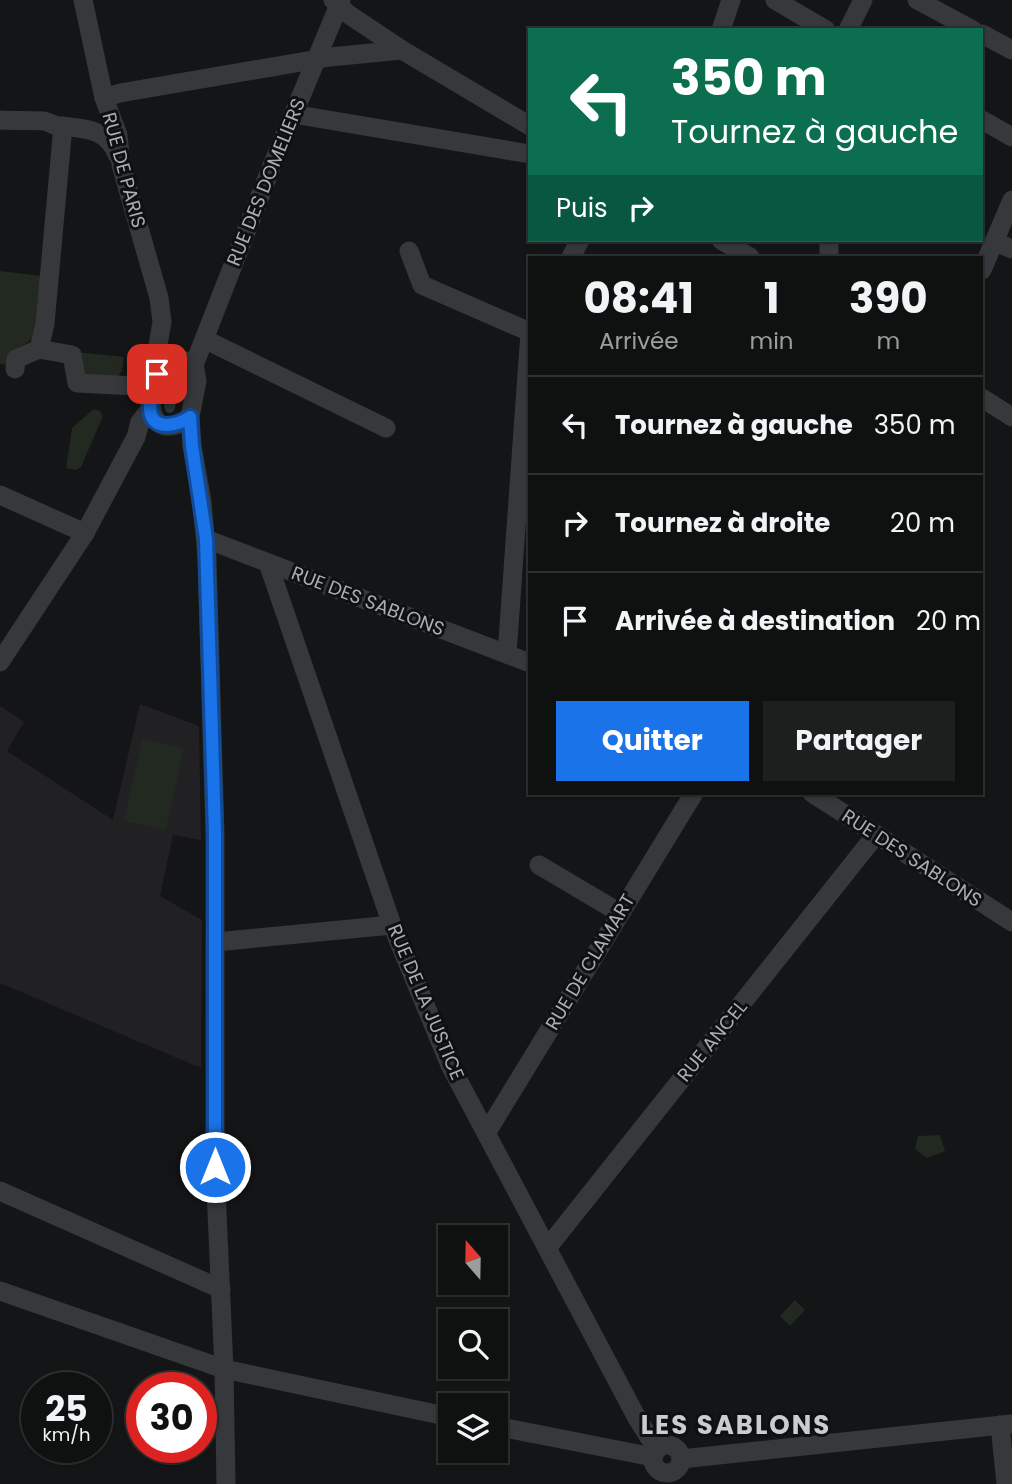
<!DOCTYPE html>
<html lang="fr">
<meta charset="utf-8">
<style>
:root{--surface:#0f1010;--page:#1d1e1e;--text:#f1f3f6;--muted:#9b9d9f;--line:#2f3030;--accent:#1a73e8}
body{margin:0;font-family:Poppins,sans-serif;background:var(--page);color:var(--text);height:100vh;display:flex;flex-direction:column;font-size:26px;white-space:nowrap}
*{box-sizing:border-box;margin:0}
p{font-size:23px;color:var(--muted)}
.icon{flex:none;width:38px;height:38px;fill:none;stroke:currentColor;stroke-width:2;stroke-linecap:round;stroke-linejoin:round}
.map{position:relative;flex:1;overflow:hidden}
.drawer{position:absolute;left:528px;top:256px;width:455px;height:539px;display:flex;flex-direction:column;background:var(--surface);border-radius:0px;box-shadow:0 2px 5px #0004,0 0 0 2px var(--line)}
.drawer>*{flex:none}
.hud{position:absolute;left:528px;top:28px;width:455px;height:214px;border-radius:0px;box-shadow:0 2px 5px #0004,0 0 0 2px var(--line);background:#0b6e4f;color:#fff;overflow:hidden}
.needle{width:46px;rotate:340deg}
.controls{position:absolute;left:438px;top:1225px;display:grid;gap:14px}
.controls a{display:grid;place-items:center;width:70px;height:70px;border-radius:0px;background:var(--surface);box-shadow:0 2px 5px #0004,0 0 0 2px var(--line);font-size:35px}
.speed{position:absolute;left:21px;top:1372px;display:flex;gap:14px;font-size:35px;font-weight:700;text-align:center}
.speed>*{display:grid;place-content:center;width:91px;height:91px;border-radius:50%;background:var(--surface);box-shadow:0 2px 5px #0004,0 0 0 2px var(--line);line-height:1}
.speed small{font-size:18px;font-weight:400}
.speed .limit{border:10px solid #d22;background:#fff;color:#111}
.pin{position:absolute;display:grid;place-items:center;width:60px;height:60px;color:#fff;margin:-30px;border-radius:14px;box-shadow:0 4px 10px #0006}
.me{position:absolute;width:77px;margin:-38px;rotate:0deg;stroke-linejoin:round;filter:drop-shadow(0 0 5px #0008)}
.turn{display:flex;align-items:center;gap:24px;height:147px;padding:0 28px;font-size:32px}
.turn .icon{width:91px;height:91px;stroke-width:2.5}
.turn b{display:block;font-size:49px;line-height:60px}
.then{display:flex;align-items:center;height:66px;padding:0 28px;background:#0003;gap:14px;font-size:26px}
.eta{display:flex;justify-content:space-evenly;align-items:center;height:119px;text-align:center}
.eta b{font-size:42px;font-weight:700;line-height:49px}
.primary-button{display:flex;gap:14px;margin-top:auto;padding:14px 28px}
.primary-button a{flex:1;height:80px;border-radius:0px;background:var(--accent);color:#fff;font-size:28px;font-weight:700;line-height:80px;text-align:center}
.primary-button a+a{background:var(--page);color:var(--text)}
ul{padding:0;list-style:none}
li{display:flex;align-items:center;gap:21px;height:98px;padding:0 28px;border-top:2px solid var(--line)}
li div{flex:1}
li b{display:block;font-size:26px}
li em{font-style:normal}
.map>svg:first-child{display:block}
.built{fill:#212123}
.green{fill:#212921}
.water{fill:#2e3b3e}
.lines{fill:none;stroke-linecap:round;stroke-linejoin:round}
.minor{stroke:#36383b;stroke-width:19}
.route-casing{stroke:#114b97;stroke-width:18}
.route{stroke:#1a73e8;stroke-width:12}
.labels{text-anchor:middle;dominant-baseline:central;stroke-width:6;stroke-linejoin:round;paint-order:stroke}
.street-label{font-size:19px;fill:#a7afb6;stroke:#0f1011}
.district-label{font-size:26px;font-weight:bold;letter-spacing:2px;fill:#c8cdd2;stroke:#0f1011}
</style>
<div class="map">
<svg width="1012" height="1484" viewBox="0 0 1012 1484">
<rect width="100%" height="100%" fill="#141516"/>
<path class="built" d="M140 704 199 726 201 840 173 835 160 896 202 920 201 1068 0 983V706L24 722 7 751 113 820Z"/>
<g class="green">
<path d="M0 271 42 276 35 335 27 343 9 352 8 365 0 364Z"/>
<path d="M77 352 124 357 122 371 118 376H84Z"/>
<path d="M94 409 100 411 103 416 81 467 76 470 66 468 72 428Z"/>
<path d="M142 739 184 748 166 830 124 821Z"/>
<path d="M940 1135 945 1151 927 1158 915 1149 918 1136Z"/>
<path d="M795 1300 805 1310 790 1326 780 1316Z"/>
</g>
<path class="water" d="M175 375 180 376 182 380 174 411 170 413 166 412 164 406 171 377Z"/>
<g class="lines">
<g class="minor">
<path d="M83 0 104 98 118 135 121 165 159 298 162 322 157 351V374"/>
<path d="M333 0 348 14 402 50 530 126"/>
<path d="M775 0 826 30"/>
<path d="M917 0 973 30"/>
<path d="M721 30 731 0"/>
<path d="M848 30 863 0"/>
<path d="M982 34 1012 50"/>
<path d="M104 98 120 93 330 57 402 50"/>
<path d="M293 114 530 154"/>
<path d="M0 120C14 121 30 120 44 121 50 122 53 126 59 126 86 129 107 128 118 156"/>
<path d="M982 120 1012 137"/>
<path d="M721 240 750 257"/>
<path d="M829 240V257"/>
<path d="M995 242 1012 249"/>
<path d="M409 251 422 285 530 332"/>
<path d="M571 257 580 240"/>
<path d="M982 270 1012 200"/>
<path d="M206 340 386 428"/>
<path d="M39 349 72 355 77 383 154 387"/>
<path d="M173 360 186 361 194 365 197 381 190 417C144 451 140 382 173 360Z"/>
<path d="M194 365 271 168 341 0"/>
<path d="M15 369 16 359 39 349 45 324 63 126"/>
<path d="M982 398 1012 417"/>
<path d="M190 417 192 446 202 502 207 558 215 834V1167L224 1369 226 1484"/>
<path d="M0 495 85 533"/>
<path d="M206 539 530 663"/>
<path d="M268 563 392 925 450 1065 637 1418 657 1450"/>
<path d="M507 654 530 332"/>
<path d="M0 662 85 533 136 437 140 422 150 409"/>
<path d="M812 793 1012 922"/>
<path d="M539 865 620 913"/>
<path d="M216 942 392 925"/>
<path d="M487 1132 694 793"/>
<path d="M0 1191 221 1289"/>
<path d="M548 1247 875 836"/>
<path d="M0 1291 224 1369 450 1417"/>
<path d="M1000 1425 1006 1484"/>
<path d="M495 1426 653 1457"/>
<circle cx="667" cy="1459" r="14"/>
<path d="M681 1459 1012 1424"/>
</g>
</g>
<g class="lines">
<defs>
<path id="route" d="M157 374C155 385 150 397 150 408 150 432 178 426 190 417L192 446 206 539 215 834V1167"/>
</defs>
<use href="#route" class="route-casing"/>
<use href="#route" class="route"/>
</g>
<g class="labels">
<g class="street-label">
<text transform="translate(124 170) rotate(75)">RUE DE PARIS</text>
<text transform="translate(266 182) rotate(-68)">RUE DES DOMELIERS</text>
<text transform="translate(368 601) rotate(21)">RUE DES SABLONS</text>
<text transform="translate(912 858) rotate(33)">RUE DES SABLONS</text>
<text transform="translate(590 962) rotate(-59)">RUE DE CLAMART</text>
<text transform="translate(426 1002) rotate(67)">RUE DE LA JUSTICE</text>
<text transform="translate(712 1041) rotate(-51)">RUE ANCEL</text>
</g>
<g class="district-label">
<text x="736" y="1425">LES SABLONS</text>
</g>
</g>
</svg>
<div class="controls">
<a><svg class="needle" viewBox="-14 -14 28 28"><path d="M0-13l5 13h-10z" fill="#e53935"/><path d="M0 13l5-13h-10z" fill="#9b9d9f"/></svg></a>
<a><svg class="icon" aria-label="search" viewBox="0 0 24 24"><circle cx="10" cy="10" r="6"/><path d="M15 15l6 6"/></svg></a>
<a><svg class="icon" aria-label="layers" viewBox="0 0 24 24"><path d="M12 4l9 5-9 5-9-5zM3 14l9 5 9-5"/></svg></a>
</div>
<div class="speed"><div>25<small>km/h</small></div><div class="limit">30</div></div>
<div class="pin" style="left:157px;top:374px;background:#d93025"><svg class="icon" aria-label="arrive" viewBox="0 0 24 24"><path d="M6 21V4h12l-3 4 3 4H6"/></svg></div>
<svg class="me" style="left:215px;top:1167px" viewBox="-20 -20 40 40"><circle r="17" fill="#1a73e8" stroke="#fff" stroke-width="3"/><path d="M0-11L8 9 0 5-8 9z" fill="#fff"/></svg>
<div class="hud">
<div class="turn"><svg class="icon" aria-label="left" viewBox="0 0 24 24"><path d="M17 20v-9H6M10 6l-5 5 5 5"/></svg><div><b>350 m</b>Tournez à gauche</div></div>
<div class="then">Puis<svg class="icon" aria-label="right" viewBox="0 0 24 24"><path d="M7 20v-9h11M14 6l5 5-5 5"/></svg></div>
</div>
<section class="drawer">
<div class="eta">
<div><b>08:41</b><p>Arrivée</p></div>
<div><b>1</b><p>min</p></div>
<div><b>390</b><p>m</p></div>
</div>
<ul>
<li><svg class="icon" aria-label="left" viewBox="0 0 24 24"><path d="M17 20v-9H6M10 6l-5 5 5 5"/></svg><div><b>Tournez à gauche</b></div><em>350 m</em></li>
<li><svg class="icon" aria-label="right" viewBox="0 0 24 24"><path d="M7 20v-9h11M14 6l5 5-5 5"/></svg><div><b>Tournez à droite</b></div><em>20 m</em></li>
<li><svg class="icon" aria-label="arrive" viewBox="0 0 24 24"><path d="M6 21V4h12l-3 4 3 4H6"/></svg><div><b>Arrivée à destination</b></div><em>20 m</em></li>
</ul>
<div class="primary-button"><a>Quitter</a><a>Partager</a></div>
</section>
</div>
